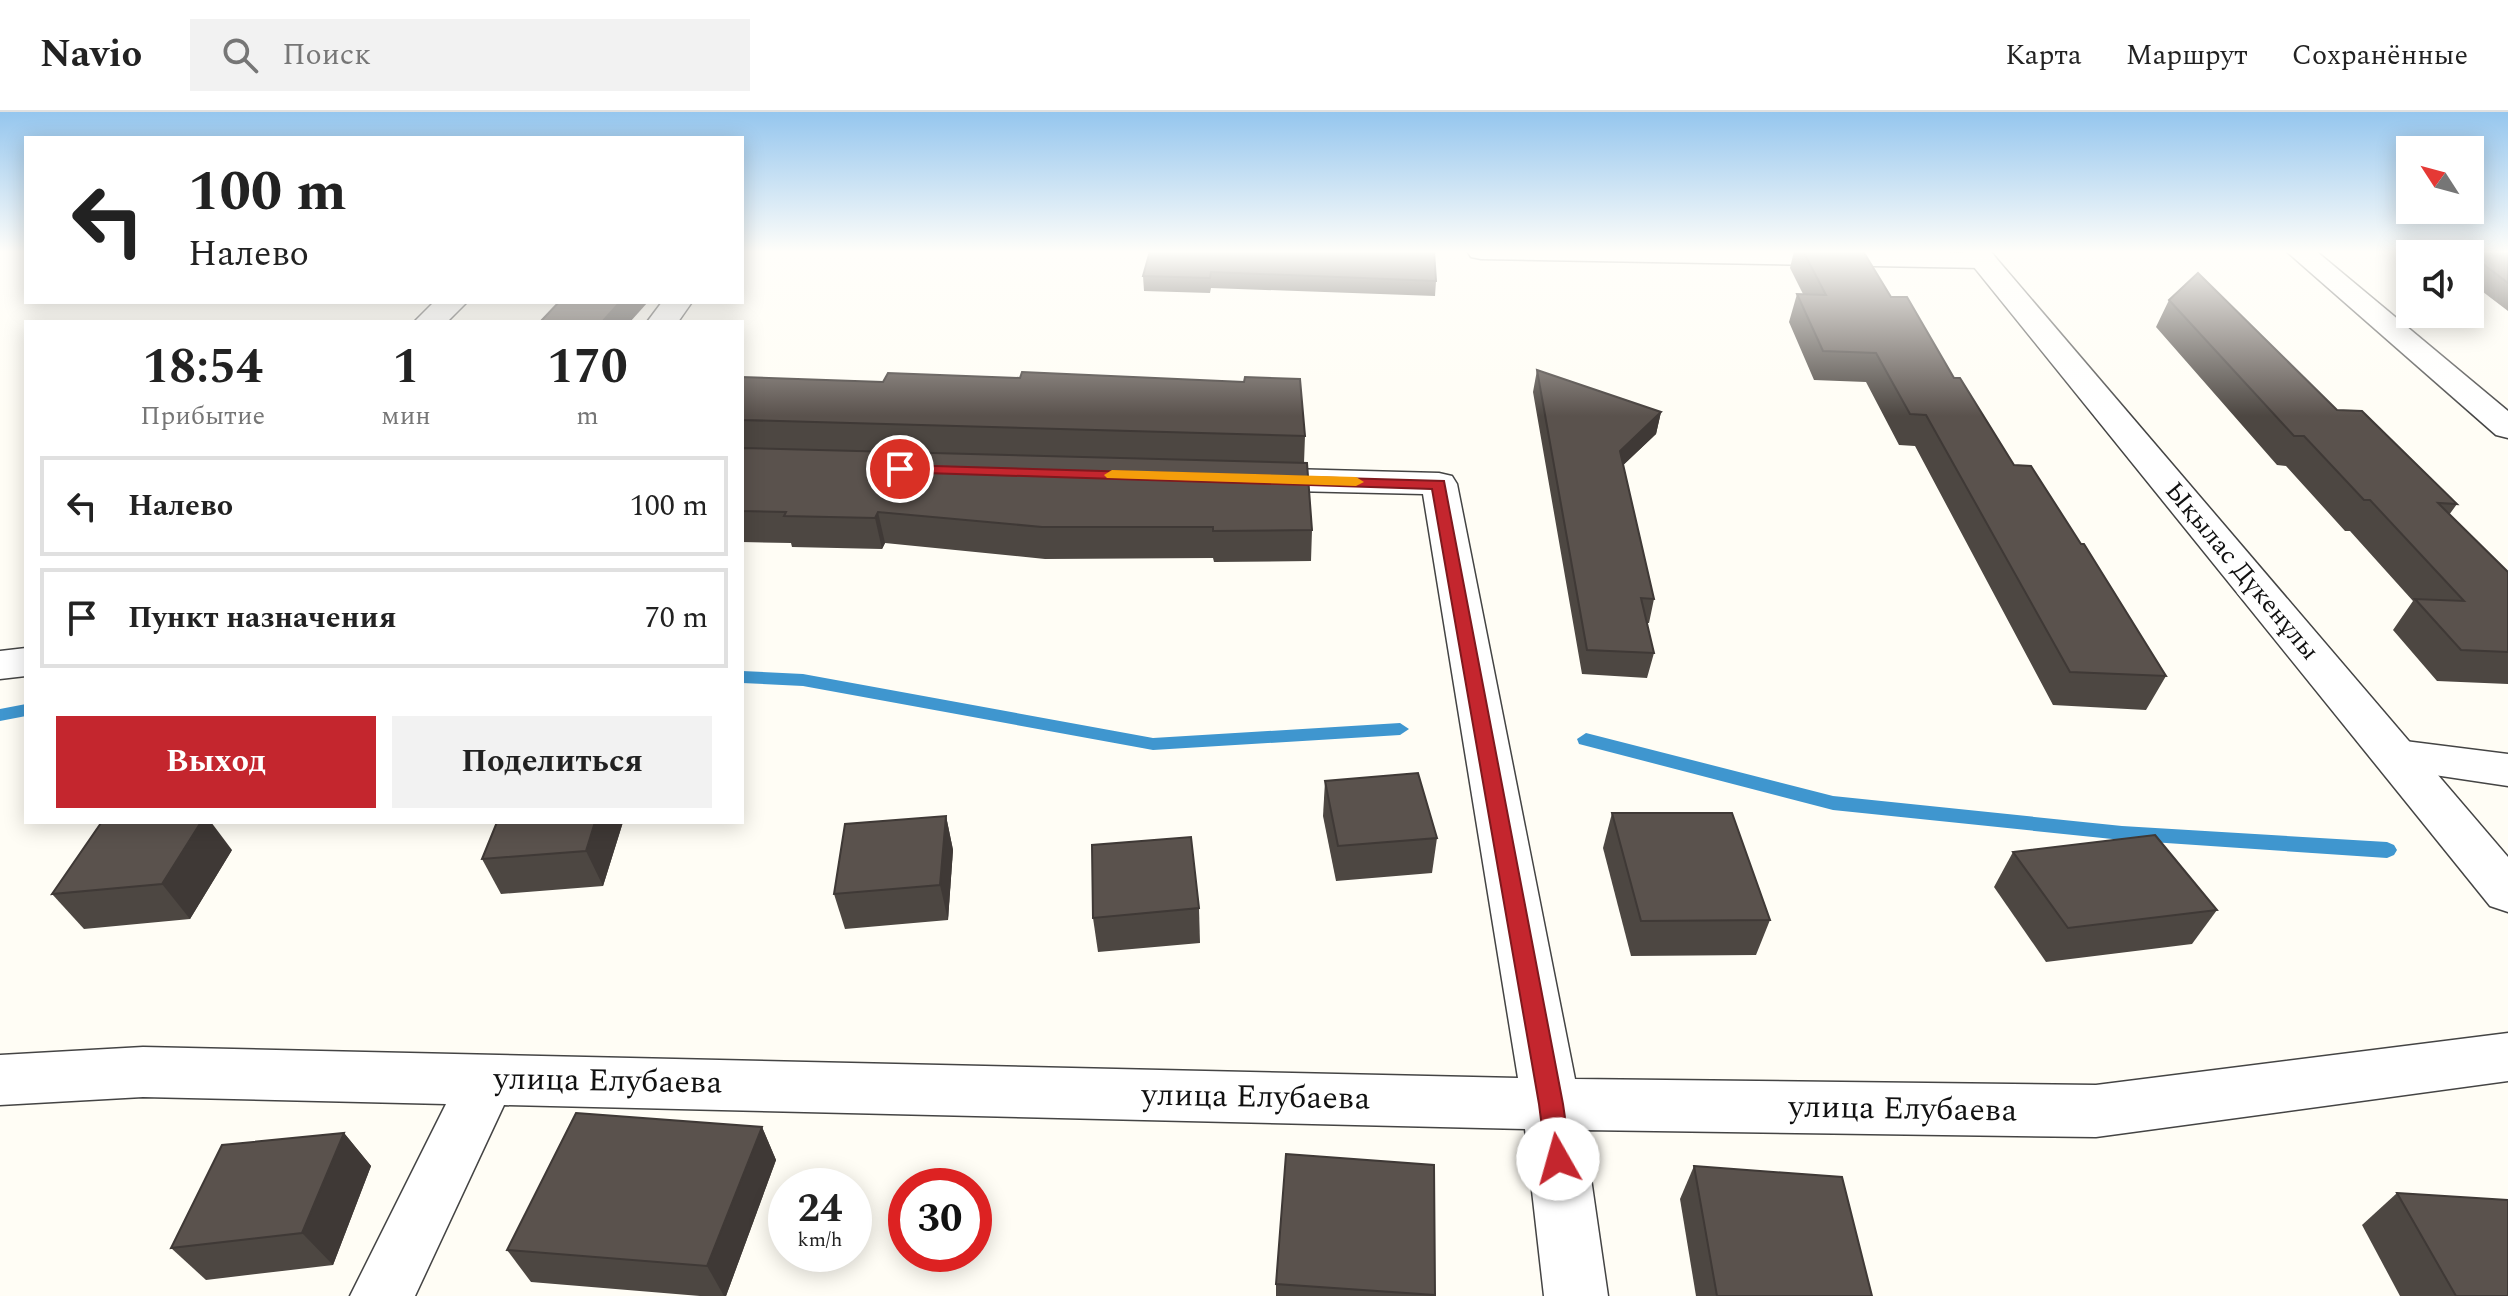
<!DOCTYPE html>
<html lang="ru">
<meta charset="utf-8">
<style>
:root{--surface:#fff;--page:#f2f2f2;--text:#222;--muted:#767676;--line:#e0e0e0;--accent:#c4262e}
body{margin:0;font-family:Spectral,serif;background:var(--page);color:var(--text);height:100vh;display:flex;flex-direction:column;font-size:30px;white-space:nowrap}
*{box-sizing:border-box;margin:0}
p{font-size:26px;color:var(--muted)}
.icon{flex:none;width:44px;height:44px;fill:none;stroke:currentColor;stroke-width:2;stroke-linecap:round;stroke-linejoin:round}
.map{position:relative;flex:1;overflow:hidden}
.sheet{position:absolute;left:24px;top:208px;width:720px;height:504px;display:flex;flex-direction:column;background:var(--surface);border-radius:0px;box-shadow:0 4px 20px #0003}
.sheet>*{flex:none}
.guide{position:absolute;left:24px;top:24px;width:720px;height:168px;border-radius:0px;box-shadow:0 4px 20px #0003;background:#fff;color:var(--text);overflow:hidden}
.needle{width:52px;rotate:306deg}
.fabs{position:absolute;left:2396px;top:24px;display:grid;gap:16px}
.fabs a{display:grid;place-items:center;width:88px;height:88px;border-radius:0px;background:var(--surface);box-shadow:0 4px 20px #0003;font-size:40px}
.speed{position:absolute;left:768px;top:1056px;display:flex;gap:16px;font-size:40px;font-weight:700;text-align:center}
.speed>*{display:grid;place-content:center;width:104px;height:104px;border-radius:50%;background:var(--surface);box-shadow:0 4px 20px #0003;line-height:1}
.speed small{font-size:20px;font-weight:400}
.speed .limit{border:12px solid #d22;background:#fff;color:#111}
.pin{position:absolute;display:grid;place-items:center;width:68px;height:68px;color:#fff;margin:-34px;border:4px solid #fff;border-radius:50%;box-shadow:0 2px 8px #0007}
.me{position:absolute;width:88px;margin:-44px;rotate:353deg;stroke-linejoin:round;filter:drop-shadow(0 0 6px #0008)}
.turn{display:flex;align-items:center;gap:28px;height:168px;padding:0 32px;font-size:36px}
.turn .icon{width:104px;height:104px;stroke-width:2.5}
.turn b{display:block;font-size:56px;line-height:68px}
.eta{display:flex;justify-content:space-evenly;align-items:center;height:136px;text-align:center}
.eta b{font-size:48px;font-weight:700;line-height:56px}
.primary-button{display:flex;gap:16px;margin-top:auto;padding:16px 32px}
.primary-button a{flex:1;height:92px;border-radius:0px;background:var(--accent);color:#fff;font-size:32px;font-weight:700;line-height:92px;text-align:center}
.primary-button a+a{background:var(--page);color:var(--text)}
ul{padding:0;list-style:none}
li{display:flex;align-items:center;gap:24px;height:100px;margin:0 16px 12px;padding:0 16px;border:4px solid var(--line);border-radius:0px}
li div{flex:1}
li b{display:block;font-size:30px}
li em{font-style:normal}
header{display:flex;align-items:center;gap:48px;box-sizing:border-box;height:112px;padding:0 40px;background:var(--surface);border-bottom:2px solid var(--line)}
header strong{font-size:38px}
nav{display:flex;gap:44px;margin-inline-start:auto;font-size:28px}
.search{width:560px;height:72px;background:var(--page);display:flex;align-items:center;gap:20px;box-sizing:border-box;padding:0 28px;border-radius:0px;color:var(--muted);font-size:30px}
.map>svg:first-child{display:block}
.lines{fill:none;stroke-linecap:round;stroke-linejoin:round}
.stream{fill:#3f96cf;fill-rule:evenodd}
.minor-casing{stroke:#444;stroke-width:3}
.tertiary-casing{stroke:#444;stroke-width:3}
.minor{fill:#fff;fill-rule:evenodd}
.tertiary{fill:#fff;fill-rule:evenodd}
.wall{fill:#4d4742}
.shaded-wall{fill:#3f3936}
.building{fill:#5a524d;stroke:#3f3936;stroke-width:2}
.route{fill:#c4262e;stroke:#7f191e;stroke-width:2}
.slow{fill:#f59e0b}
.labels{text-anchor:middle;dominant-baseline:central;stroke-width:8;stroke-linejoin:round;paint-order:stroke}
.street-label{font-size:26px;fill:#111;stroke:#fff}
.near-street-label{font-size:32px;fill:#111;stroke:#fff}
</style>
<header>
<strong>Navio</strong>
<div class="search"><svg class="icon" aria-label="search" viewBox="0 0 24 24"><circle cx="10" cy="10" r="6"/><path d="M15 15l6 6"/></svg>Поиск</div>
<nav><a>Карта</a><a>Маршрут</a><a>Сохранённые</a></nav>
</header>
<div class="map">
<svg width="2508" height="1184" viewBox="0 0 2508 1184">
<rect width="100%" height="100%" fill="#fffdf5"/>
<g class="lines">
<g class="stream">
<path d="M742 559 803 562 1153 626 1400 611 1409 617 1400 623 1153 638 803 574 742 571Z"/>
<path d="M26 592V604L0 609V597Z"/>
<path d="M1586 621 1833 684 2122 714 2387 730 2394 733 2397 738 2394 743 2387 746 2122 728 1833 698 1579 632 1577 627Z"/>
</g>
<defs>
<g id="minor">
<path d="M1467 139H1927L1993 142 1997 148 1993 154 1983 156 1481 147 1471 145Z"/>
<path d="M2286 139H2316L2508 299V326L2496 323Z"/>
<path d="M434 190H467L447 210H414Z"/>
<path d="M662 190H692L678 210H647Z"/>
<path d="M1249 356 1439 361 1452 364 1457 372 1575 967 2096 973 2508 921V969L2096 1025 1584 1018 1608 1184H1544L1525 1017 504 993 415 1184H350L446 992 143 985 0 993V943L143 935 1518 966 1423 382 1249 378 1236 375 1231 367 1236 359Z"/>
<path d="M26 536V564L0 567V539Z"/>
<path d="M2397 628 2508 642V674L2381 655 2374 644 2381 633Z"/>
</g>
<path id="tertiary" d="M1961 139H1990L2508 745V800L2490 794Z"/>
</defs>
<use href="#minor" class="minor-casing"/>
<use href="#tertiary" class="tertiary-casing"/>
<use href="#minor" class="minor"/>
<use href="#tertiary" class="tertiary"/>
</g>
<g class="wall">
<path d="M1150 139 1436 169 1435 184 1211 176 1210 181 1144 179 1143 164Z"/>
<path d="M1794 139H1803L1891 185 1954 266 2014 353 2166 564 2146 598 2053 593 1915 334 1899 333 1866 270 1814 268 1789 210 1797 182H1803L1790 156Z"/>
<path d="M2429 139H2508V199L2470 170V142H2433Z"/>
<path d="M2169 188 2337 298 2457 392 2449 403 2508 460V572L2437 569 2393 518 2413 489 2350 419H2345L2286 354 2277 353 2156 215Z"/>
<path d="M1537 258 1661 300 1656 322 1623 353 1654 487 1649 511H1647L1654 541 1647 566 1582 562 1533 280Z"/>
<path d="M742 265 1305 324 1304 351 1312 418 1311 449 1214 450 1213 446 1045 447 885 431 882 437 792 435 791 431 742 430Z"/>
<path d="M1325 669 1437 726 1432 761 1336 769 1323 704Z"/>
<path d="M1612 701 1770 808 1756 843 1631 844 1603 736Z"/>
<path d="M946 704 953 738 948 808 845 817 834 782Z"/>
<path d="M497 710H623L603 774 501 782 482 747Z"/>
<path d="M232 738 190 807 84 817 52 782Z"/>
<path d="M2013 740 2217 798 2192 832 2046 850 1994 775Z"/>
<path d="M1199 796 1200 831 1098 840 1093 806Z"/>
<path d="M762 1015 776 1048 726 1184H700L531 1170 507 1138Z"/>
<path d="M344 1021 371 1054 333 1153 206 1168 171 1136Z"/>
<path d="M1434 1053 1435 1184H1276V1172Z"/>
<path d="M1694 1054 1872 1184H1696L1680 1087Z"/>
<path d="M2397 1081 2508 1184H2400L2362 1113Z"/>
</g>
<g class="shaded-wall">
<path d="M620 190H648L630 210H602Z"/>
<path d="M1661 300 1656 322 1615 361 1620 339Z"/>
<path d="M878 400 885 431 882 437 875 406Z"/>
<path d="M946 704 953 738 948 808 940 773Z"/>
<path d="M201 710H211L232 738 190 807 162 772Z"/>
<path d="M595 710H623L603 774 586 739Z"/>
<path d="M762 1015 776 1048 726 1184H724L707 1154Z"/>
<path d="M344 1021 371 1054 333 1153 302 1121Z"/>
</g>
<g class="building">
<path d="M1150 139H1434L1436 169 1211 160 1210 166 1143 164Z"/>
<path d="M1803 139H1863L1891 185H1907L1954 266H1960L2014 353 2031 354 2081 432H2084L2166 564 2070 560 1926 303 1910 302 1876 241 1823 239 1797 182 1826 183Z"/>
<path d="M2464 139H2508V171L2470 142Z"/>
<path d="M2198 161 2337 298 2362 299 2457 392 2438 391 2508 460V540L2461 538 2415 487 2464 489 2370 388H2364L2304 324H2294L2169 188Z"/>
<path d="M559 190H620L602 210H540Z"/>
<path d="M1537 258 1661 300 1620 339 1654 487 1641 486 1654 541 1587 538Z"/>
<path d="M1022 260 1244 270 1245 265 1300 267 1305 324 742 308V265L883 270 888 261 1020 266Z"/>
<path d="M742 336 1307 351 1312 418 1213 419V415H1042L878 400 875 406 784 404 786 400 742 399Z"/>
<path d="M1418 661 1437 726 1338 734 1325 669Z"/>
<path d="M1612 701H1732L1770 808 1641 809Z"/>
<path d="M946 704 940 773 834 782 845 712Z"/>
<path d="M115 710H201L162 772 52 782 101 711Z"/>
<path d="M497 710H595L586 739 482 747Z"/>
<path d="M2155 723 2217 798 2068 816 2013 740Z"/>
<path d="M1191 725 1199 796 1093 806 1092 733Z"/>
<path d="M576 1001 762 1015 707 1154 507 1138Z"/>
<path d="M344 1021 302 1121 171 1136 222 1033Z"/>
<path d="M1286 1042 1434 1053 1435 1183 1276 1172Z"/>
<path d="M1694 1054 1842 1065 1872 1184H1717Z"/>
<path d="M2397 1081 2508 1088V1184H2456Z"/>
</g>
<linearGradient id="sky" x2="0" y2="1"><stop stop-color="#95c6ee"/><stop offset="0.46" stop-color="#fffefa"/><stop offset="1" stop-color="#fffefa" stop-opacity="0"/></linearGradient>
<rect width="2508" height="304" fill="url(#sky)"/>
<path class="route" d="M900 353 1444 369 1563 992 1571 1047 1567 1055 1558 1058 1549 1055 1546 1047 1539 992 1432 377 895 360 893 357Z"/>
<path class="slow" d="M1112 358 1356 365 1364 370 1356 374 1107 366 1104 363Z"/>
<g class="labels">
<g class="street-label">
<text transform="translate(2242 459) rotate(50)">Ықылас Дүкенұлы</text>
</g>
<g class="near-street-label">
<text transform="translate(608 969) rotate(1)">улица Елубаева</text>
<text transform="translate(1256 985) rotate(1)">улица Елубаева</text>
<text transform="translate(1903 997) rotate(1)">улица Елубаева</text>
</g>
</g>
</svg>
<div class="fabs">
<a><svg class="needle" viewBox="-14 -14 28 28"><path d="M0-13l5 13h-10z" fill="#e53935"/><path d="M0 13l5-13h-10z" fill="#767676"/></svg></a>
<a><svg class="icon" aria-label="sound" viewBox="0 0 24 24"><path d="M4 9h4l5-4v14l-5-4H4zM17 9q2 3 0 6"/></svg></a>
</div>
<div class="speed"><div>24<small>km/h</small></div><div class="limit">30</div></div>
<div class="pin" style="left:900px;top:357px;background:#d93025"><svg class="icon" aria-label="arrive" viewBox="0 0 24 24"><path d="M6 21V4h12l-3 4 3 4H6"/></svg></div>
<svg class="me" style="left:1558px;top:1047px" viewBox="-20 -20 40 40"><circle r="19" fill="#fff"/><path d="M0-13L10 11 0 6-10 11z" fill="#c4262e"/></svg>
<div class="guide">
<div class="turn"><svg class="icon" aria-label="left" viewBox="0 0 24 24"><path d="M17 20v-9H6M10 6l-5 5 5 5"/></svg><div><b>100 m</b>Налево</div></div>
</div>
<section class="sheet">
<div class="eta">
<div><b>18:54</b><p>Прибытие</p></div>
<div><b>1</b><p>мин</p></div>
<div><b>170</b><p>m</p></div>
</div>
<ul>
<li><svg class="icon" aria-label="left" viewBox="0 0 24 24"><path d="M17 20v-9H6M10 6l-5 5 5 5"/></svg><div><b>Налево</b></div><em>100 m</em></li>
<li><svg class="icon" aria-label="arrive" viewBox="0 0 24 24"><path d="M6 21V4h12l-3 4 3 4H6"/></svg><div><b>Пункт назначения</b></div><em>70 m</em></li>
</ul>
<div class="primary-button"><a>Выход</a><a>Поделиться</a></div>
</section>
</div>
